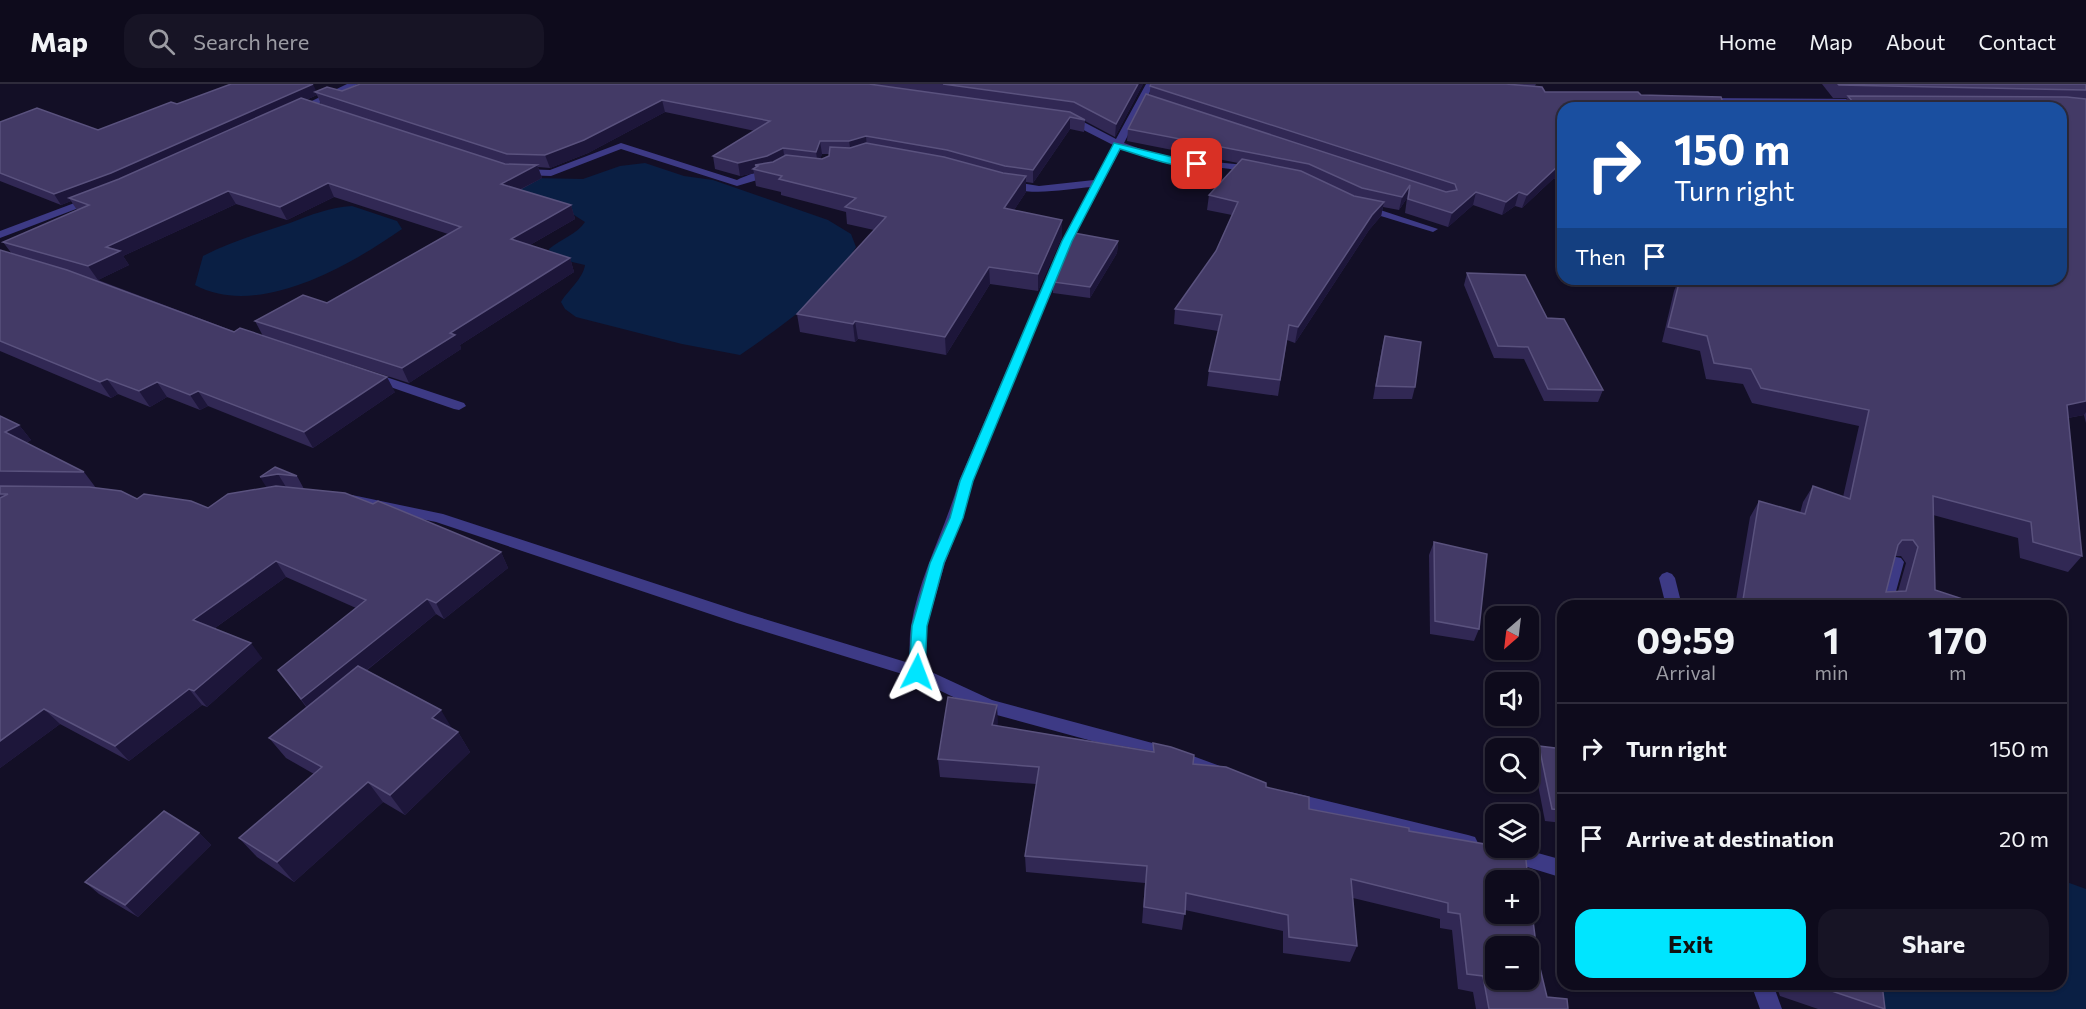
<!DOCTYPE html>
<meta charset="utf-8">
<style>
:root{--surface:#0e0b1c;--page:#171425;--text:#f1f3f6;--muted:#9b9ba3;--line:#2e2b3b;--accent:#00e5ff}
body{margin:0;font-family:Commissioner,sans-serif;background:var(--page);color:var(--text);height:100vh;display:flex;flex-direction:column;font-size:22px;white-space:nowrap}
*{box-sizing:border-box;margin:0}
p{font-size:20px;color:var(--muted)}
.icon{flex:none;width:33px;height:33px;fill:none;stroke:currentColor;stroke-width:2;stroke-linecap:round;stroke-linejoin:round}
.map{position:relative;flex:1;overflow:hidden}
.panel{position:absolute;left:1557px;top:516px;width:510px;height:390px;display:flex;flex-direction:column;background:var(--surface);border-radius:18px;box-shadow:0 2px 4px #0004,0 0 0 2px var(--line)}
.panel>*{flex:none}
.hud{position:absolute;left:1557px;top:18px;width:510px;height:183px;border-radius:18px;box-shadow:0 2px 4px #0004,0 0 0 2px var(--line);background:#1a4fa0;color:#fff;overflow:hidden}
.needle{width:39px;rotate:208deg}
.tools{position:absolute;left:1485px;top:522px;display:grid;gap:12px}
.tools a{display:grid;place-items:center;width:54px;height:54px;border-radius:12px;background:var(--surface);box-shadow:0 2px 4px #0004,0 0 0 2px var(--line);font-size:30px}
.pin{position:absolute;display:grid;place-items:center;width:51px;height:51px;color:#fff;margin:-26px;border-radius:12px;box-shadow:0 3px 9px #0006}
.me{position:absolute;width:66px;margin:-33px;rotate:3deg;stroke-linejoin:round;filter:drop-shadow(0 0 4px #0008)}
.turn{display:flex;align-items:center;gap:21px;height:126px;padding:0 18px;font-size:27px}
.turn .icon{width:78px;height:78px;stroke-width:2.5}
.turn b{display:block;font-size:42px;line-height:51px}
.then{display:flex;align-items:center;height:57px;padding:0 18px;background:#0003;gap:12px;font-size:22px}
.eta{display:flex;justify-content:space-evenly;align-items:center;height:102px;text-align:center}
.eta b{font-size:36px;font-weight:700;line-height:42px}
.cta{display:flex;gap:12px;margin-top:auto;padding:12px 18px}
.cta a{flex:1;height:69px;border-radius:18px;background:var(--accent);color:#111;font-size:24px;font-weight:700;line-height:69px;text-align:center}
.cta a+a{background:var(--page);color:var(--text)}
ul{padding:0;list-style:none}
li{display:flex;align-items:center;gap:18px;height:90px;padding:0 18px;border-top:2px solid var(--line)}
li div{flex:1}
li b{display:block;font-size:22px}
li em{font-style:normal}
header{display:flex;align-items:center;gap:36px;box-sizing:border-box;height:84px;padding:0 30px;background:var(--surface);border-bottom:2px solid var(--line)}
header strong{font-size:28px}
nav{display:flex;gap:33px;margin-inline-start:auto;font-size:21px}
.search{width:420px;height:54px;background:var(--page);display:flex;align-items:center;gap:15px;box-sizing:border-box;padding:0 21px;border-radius:18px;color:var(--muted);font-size:22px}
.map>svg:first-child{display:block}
.water{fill:#0a1f44}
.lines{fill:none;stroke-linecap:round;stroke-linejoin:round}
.minor{fill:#3d3a85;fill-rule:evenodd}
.wall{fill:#312854;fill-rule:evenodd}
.shaded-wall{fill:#1d163a}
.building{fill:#433a66;stroke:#5a527e;stroke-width:1.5;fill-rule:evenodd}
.route{fill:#00e5ff;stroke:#0095a6;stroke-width:1.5}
</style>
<header>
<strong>Map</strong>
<div class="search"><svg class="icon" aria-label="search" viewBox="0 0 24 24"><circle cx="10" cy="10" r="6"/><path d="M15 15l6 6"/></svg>Search here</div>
<nav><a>Home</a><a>Map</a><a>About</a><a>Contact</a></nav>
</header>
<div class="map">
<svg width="2086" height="925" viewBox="0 0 2086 925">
<rect width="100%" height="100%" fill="#130f26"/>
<g class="water">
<path d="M645 79 684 92 713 96 828 136 851 150 856 163C829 211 784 240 740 271L682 260 576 233 565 225 561 218C568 206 583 195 585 181L551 173 549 165C561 155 577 150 585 138L574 131 493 101 533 94 583 95 620 82Z"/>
<path d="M352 122 397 137 402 145C349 182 258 235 195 201L203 172C232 157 260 149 290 139 311 131 330 123 352 122Z"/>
<path d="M2061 796 2086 805V925H1878L1871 900H2061Z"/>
</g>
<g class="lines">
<g class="minor">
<path d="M347 0H358L299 29 291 27Z"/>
<path d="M1146 0H1154L1124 59 1163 73 1245 81 1260 86 1255 89C1206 79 1170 84 1121 64L1072 157 973 397 963 433 945 479 927 542 925 585 992 616 1171 664 1220 682 1223 687 1220 692 1214 695 1169 678 982 627 912 593 737 539 436 438 352 421 345 416 352 411 443 430 748 530 909 579C910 567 909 554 911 542 919 492 945 446 959 397L1062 157 1091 103C1067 105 1023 114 1004 100L1009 97 1039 102 1094 96 1113 61 1062 35 1067 32 1076 34 1116 55Z"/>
<path d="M1702 14 1864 15 1868 18 1864 21 1699 19 1698 17Z"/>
<path d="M621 59 737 96C748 91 766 83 777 90L737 102 621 65 551 92 521 91 516 88 521 85 550 86Z"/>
<path d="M93 112 97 113V117L0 154V147Z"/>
<path d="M1362 120 1438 145 1433 148 1358 125 1357 123Z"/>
<path d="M374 289 464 319 466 322 459 326 454 325 370 296 368 293Z"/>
<path d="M1896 473 1901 474 1904 478 1892 522H1876L1888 478 1891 474Z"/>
<path d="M1667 488 1672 490 1675 494 1682 522H1666L1659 494 1662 490Z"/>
<path d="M1290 708 1468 751 1475 753 1478 759 1475 765 1468 767 1290 724 1283 722 1281 716 1283 710Z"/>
<path d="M1501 764H1519L1563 776V794L1501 775 1498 769Z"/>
<path d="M1751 900H1773L1782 925H1760Z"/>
</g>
</g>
<g class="wall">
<path d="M360 0H1143L1115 53 1085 37 1084 48 1070 45 1033 99 1026 98V108L1014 126 1062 136V153L1038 207 990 200 946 271 858 255 855 258 800 248 797 230 874 146 847 140 846 128 781 111V108L756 102 754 89 740 92 715 85 713 72 755 47 665 28 588 69 550 84 538 83 542 94 520 106 571 121 575 135 530 161 570 174 574 188 460 261 461 265 409 299 263 252 255 237 327 219 448 150 334 113 287 136 236 120 123 172 129 181 98 196 395 308 313 364 208 322 200 326 167 313 150 323 118 310 111 314 0 267V166L12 170 3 158 77 126 71 117 61 121 0 97V38L98 46 177 20 317 8 342 7ZM317 11 321 20 306 16ZM822 70H829V72L822 75H820Z"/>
<path d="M1151 0H1536L1535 2 1545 8 1563 24V94L1553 95 1522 124 1515 122 1502 131 1473 121 1448 143 1405 129 1407 114 1399 126 1383 123 1381 132 1369 146 1295 259 1287 256 1278 312 1207 302 1209 287 1218 247 1174 240 1175 225 1216 167 1232 131 1207 126 1209 111 1238 79 1127 57 1128 45 1149 12Z"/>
<path d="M1822 0H2086V339L2084 331 2068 334 2082 472 2068 488 2020 474 2018 454 1933 431 1935 506 1970 522H1735L1750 433 1759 417 1800 429 1803 418 1813 402 1843 413 1859 342 1752 319 1743 300 1706 295 1700 267 1662 258 1674 207 1679 195H2061V24H1842L1847 14H1833ZM1895 472H1901L1906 479 1898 507 1886 508Z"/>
<path d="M1077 145V150L1118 157 1117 169 1090 214 1053 209V198Z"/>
<path d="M1467 189 1547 234 1603 306 1598 318 1544 317 1524 275 1494 274 1464 201Z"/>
<path d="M1385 252 1415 303 1412 315H1373L1382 264Z"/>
<path d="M0 332 19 341 31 356 26 359 84 388 96 404 137 415 208 424 266 404 275 383 297 392 304 405 501 468 508 484 444 535 436 530 366 587 458 648 470 668 405 731 383 718 294 798 257 773 239 754 314 690 286 674 269 654 307 624 278 586 356 524 286 493 215 544 262 574 207 623 202 621 129 677 60 640 0 684Z"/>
<path d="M1434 458 1479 545 1474 557 1430 550 1429 471Z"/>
<path d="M997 621V642L1153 667V659L1193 680 1266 703 1309 725 1409 747 1538 876 1547 913 1568 925H1476L1473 908 1458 905 1452 846 1440 844V835L1353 814 1357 862 1350 878 1283 869V847L1185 826 1182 846 1142 839 1145 799 1026 788 1025 772 1036 700 940 693 938 675Z"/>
<path d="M1539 662 1563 665V739L1545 737 1533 675Z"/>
<path d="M199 749 211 761 138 833 99 810 85 798Z"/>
<path d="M1777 900H1882L1885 925H1818L1780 912 1777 904Z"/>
</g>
<g class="shaded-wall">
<path d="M313 0 317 9 315 8 317 11 117 100 69 114 71 117 61 121 54 110Z"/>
<path d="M1138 0H1143L1115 53 1116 40Z"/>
<path d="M662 16 665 28 588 69 550 84 545 71Z"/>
<path d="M1070 33V45L1033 99V86Z"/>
<path d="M866 52 867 65 851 70 849 57Z"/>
<path d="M820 57 822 70 818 81 816 68Z"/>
<path d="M783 64 785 77 758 82 755 81 756 86 753 85 754 89 740 92 738 79Z"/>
<path d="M537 81 542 94 505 113 501 100Z"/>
<path d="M1563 81V94L1553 95 1522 124 1527 111 1558 82Z"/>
<path d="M1026 92V108L1004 141V124Z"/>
<path d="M328 99 334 113 287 136 280 123Z"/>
<path d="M1410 101 1407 114 1399 126 1402 113Z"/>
<path d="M228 107 236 120 123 172 129 181 98 196 88 182 106 163Z"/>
<path d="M1476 108 1473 121 1448 143 1452 129Z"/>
<path d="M1519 108 1515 122 1502 131 1506 118Z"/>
<path d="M1384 118 1381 132 1369 146 1295 259 1298 243 1372 131Z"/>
<path d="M571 121 575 135 516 169 511 155Z"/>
<path d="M1062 136V153L1038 207V190Z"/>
<path d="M1118 157 1117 169 1090 214V203Z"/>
<path d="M570 174 574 188 460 261 461 265 409 299 402 284 450 249Z"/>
<path d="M989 183 990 200 946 271 945 253Z"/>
<path d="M855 237 858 255 855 258 853 240Z"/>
<path d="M387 293 395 308 313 364 304 348Z"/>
<path d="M107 295 118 310 111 314 100 298Z"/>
<path d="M157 298 167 313 150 323 139 307Z"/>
<path d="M198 307 208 322 200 326 190 311Z"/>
<path d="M2086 317V328L2084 331 2055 336 2067 321Z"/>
<path d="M19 341 31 356 17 363 5 348Z"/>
<path d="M278 390 286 403 268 406 260 393Z"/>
<path d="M501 468 508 484 444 535 436 519Z"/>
<path d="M276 477 286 493 205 551 193 536Z"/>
<path d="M427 515 436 530 312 630 301 615Z"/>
<path d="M251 559 262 574 207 623 194 607Z"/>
<path d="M189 605 202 621 129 677 115 662Z"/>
<path d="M997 621 998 639 993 659 992 641Z"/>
<path d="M44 625 60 640 0 684V657Z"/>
<path d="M441 626 453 646 432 634Z"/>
<path d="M458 648 470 668 405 731 390 711Z"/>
<path d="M368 698 383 718 294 798 277 778Z"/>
<path d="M199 749 211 761 138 833 125 821Z"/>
</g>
<g class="building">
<path d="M231 0H313L111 89 54 110 0 89V38L37 24 98 46 171 18 177 20Z"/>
<path d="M360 0H869L1070 28 1085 36 1070 33 1033 86 1005 82 947 66 866 52 849 57H820L816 68 783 64 767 72 738 79 713 72 770 37 662 16 584 56 545 71 507 70 315 8 327 3 342 7Z"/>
<path d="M943 0H1138L1116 40 1074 18Z"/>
<path d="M1151 0H1506L1542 3 1545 8H1638L1641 11 1721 13 1725 24H1563V81L1558 82 1527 111 1519 108 1506 118 1476 108 1452 129 1408 115 1410 101 1402 113 1362 104 1309 80 1128 45 1146 10 1446 108 1457 106 1455 100 1150 2Z"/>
<path d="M1838 0H2086V6L1839 1Z"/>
<path d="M1848 12 2067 13 2086 15V317L2067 321 2082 472 2033 458 2031 438 1933 412 1935 506 1969 517 1970 522H1742L1759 417 1805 430 1813 402 1850 415 1869 326 1761 304 1751 285 1714 279 1707 252 1668 243 1680 195H2061V24H1893V21L1853 18ZM1902 456H1913L1918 463 1906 507 1886 508 1898 461Z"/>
<path d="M301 14 505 80 537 81 501 100 571 121 511 155 570 174 450 249 455 251 402 284 255 237 303 211 327 219 461 143 328 99 280 123 228 107 106 163 120 167 88 182 3 158 89 121 69 114 119 95Z"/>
<path d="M866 59 944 73 1003 89 1026 92 1004 124 1062 136 1038 190 989 183 945 253 855 237 853 240 797 230 886 133 845 123 856 114 779 95 782 92 753 85 758 82 755 81 773 78 786 71 822 75 829 72 830 63 850 64Z"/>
<path d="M1242 75 1301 87 1354 112 1384 118 1372 131 1298 243 1289 241 1280 296 1209 287 1222 231 1175 225 1216 167 1238 118 1209 111Z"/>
<path d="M1075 144 1077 145 1074 149 1118 157 1090 203 1053 198Z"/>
<path d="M0 166 67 186 234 248 240 244 387 293 304 348 198 307 190 311 157 298 139 307 107 295 100 298 0 257Z"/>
<path d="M1467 189 1525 191 1547 234 1564 235 1603 306 1548 305 1528 263 1498 262Z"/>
<path d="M1385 252 1421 258 1415 303 1376 302Z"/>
<path d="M0 332 19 341 5 348 84 388 0 387Z"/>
<path d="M275 383 297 392 278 390 260 393Z"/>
<path d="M0 402 89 403 121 407 137 415 144 410 191 417 208 424 228 410 276 402 345 409 373 420 378 417 501 468 436 519 427 515 301 615 278 586 366 516 276 477 193 536 251 559 194 607 189 605 115 662 44 625 0 657V414L8 410H0Z"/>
<path d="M1434 458 1487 470 1479 545 1435 537Z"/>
<path d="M358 582 441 626 432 634 458 648 390 711 368 698 277 778 239 754 322 683 269 654Z"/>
<path d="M948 613 997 621 992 641 1154 668 1153 659 1171 663 1194 671 1193 680 1226 683 1266 699V703L1309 713V725L1409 744V747L1496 762V764H1507L1525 766 1528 796H1496V830H1528V797L1538 876 1547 913 1567 915 1568 925H1489L1483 892 1467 890 1460 830 1448 828V819L1351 795 1357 862 1289 853 1288 831 1186 809 1185 830 1144 823 1147 782 1025 772 1039 683 938 675ZM1496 862H1528V896H1496Z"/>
<path d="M1539 662 1563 665V726L1552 725Z"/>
<path d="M164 727 199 749 125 821 85 798Z"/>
<path d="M1811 900H1882L1885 925Z"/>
</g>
<path class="route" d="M1114 59 1201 80C1186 89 1137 70 1120 65L1072 157 973 397 963 434 944 479 927 542 925 588 922 592H912L909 588 912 542 930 479 950 434 960 397 1062 157Z"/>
</svg>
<div class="tools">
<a><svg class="needle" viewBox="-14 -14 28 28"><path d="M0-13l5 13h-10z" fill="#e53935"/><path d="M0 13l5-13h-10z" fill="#9b9ba3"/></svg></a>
<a><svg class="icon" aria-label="sound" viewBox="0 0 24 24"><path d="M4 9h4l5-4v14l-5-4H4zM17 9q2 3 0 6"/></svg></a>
<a><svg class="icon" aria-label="search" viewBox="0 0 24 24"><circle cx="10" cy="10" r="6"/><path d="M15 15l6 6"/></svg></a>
<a><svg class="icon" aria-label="layers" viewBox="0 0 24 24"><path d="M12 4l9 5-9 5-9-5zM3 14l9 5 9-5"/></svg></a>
<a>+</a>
<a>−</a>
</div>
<div class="pin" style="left:1197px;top:80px;background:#d93025"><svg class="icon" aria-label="arrive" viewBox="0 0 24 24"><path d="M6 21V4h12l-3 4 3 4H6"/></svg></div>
<svg class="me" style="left:917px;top:588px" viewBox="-20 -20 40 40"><path d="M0-17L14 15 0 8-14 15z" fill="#00e5ff" stroke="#fff" stroke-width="4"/></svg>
<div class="hud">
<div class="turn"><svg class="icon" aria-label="right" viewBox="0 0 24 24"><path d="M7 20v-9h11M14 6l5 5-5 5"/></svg><div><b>150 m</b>Turn right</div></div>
<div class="then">Then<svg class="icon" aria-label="arrive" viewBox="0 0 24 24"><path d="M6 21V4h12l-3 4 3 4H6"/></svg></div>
</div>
<section class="panel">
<div class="eta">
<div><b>09:59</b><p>Arrival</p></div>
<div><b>1</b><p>min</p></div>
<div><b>170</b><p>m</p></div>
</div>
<ul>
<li><svg class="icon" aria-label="right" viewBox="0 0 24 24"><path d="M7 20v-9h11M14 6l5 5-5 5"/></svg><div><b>Turn right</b></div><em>150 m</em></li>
<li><svg class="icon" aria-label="arrive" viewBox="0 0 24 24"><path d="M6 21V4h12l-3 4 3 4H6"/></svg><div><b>Arrive at destination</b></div><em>20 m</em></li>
</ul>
<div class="cta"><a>Exit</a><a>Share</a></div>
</section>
</div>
